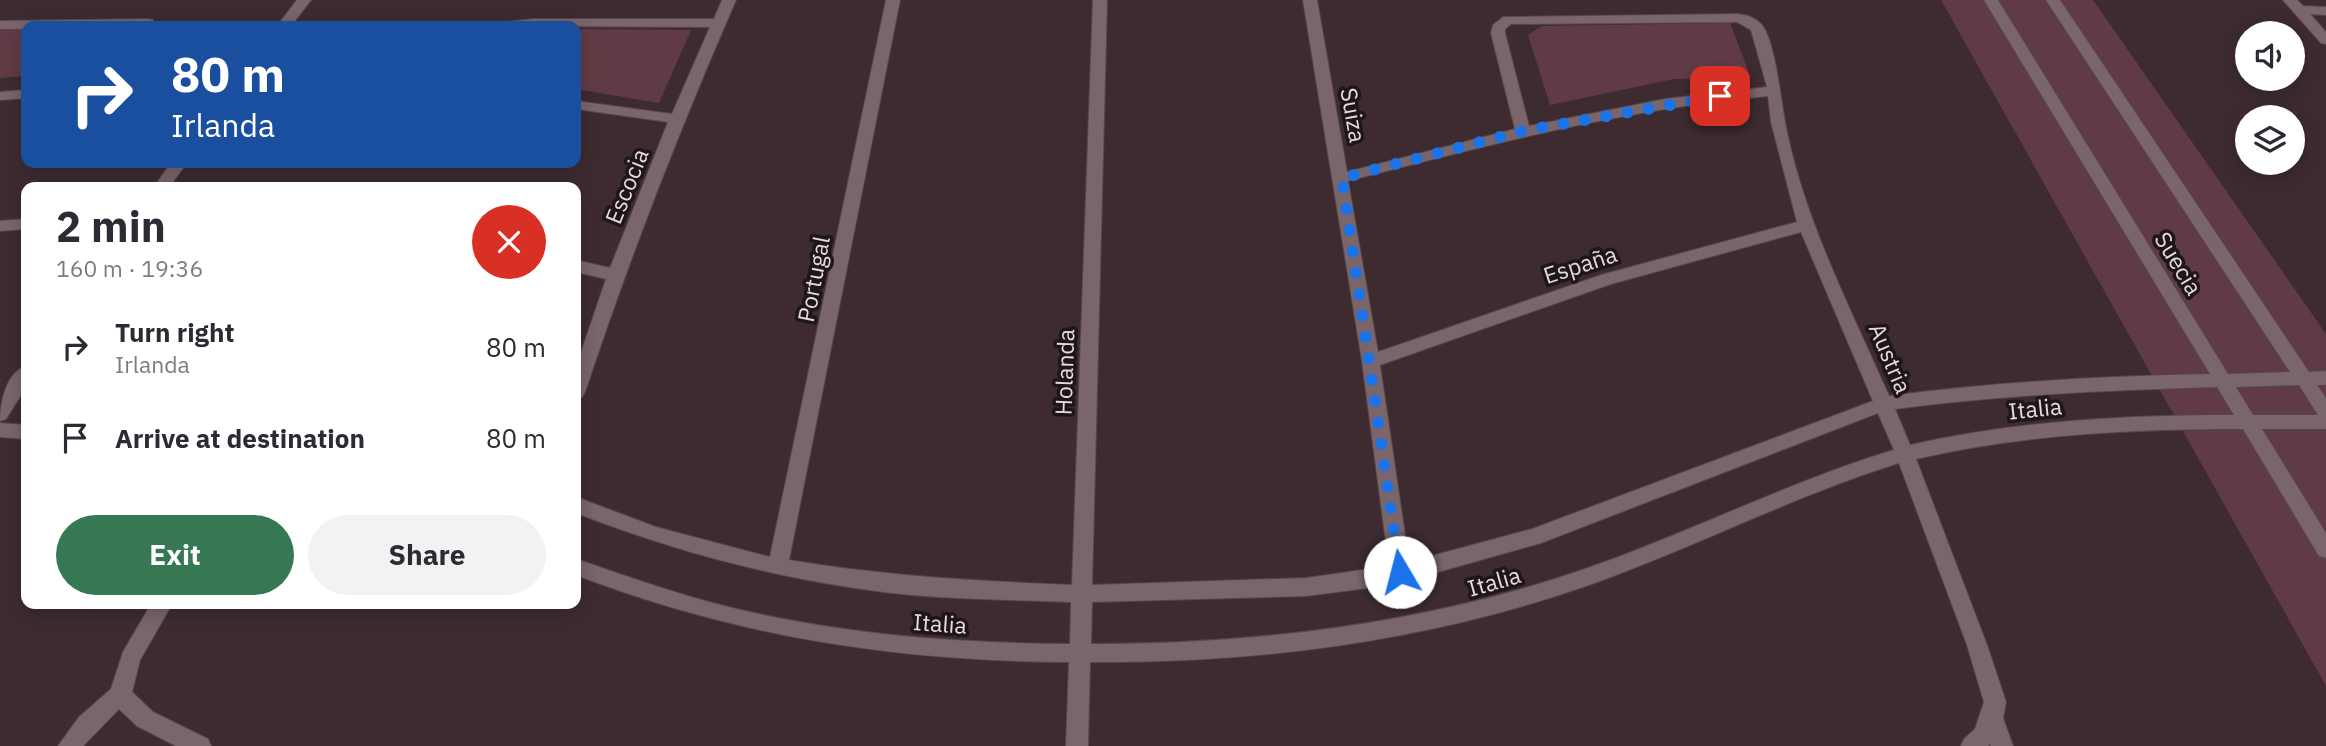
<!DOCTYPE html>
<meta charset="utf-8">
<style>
:root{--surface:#fff;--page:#f2f2f3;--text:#2b2b33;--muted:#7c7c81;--accent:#357853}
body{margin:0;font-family:"IBM Plex Sans",sans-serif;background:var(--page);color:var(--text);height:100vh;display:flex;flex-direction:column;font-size:26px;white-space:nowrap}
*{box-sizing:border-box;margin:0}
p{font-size:23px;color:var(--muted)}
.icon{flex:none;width:38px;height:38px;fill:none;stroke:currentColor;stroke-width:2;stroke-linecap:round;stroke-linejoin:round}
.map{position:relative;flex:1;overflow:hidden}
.drawer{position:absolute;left:21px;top:182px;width:560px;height:427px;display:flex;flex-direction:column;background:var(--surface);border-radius:14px;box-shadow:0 4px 18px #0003}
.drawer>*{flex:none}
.top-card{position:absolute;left:21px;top:21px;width:560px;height:147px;border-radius:14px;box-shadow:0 4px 18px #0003;background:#1a4fa0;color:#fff;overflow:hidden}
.fabs{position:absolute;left:2235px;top:21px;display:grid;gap:14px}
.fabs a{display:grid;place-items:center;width:70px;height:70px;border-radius:50%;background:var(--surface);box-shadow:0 4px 18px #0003;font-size:35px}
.pin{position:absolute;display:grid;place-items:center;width:60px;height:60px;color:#fff;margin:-30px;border-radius:14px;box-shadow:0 4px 10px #0006}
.me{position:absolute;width:77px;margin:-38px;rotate:352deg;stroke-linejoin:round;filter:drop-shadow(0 0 5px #0008)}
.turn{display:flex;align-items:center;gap:24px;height:147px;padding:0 35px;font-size:32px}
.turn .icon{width:91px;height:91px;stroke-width:2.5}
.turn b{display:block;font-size:49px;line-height:60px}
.round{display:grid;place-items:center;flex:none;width:74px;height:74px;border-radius:37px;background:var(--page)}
.head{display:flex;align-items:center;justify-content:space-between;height:119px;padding:0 35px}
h1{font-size:42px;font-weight:800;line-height:52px}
.primary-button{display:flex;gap:14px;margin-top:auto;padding:14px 35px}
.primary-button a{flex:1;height:80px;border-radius:42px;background:var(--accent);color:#fff;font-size:28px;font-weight:800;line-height:80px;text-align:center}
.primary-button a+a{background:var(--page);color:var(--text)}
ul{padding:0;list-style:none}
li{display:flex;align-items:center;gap:21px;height:91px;padding:0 35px}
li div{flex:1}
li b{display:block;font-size:26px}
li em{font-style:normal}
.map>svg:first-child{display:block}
.green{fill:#603b45}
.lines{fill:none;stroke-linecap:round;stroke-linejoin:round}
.street-casing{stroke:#56474b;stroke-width:2}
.street{fill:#79656a;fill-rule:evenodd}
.route{stroke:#1a73e8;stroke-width:12;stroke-dasharray:0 21.6}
.labels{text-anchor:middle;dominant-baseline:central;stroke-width:7;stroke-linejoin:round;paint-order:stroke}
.street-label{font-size:23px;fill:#e6dadd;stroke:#1e1618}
</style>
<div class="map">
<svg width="2326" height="746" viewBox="0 0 2326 746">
<rect width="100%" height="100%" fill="#3d2b30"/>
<g class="green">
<path d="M1941 0H2093L2326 334V686Z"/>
<path d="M1730 23 1751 78 1674 79 1550 105 1528 35 1542 26Z"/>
<path d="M26 29V76L0 78V30Z"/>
<path d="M576 29 691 30 659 103 576 89Z"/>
</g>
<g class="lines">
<defs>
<g id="street">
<path d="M297 0H311L291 26H277Z"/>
<path d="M722 0H736C680 128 629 259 585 392L582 397 576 399V367L606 279 576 272V260L610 268 668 122 576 109V101L672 114 710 27 499 26 506 22 533 19H714Z"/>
<path d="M886 0H900L789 560C884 576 976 581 1072 585L1093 0H1107L1092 585 1306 578 1389 566 1362 361 1303 0H1317L1347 172 1515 129 1491 33 1493 25 1503 17 1737 14C1747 15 1754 17 1761 24 1775 39 1781 101 1785 122 1803 218 1850 307 1889 396 1996 382 2102 376 2210 374L1984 0H1998L2228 374 2290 372 2046 0H2060L2309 372 2326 371V385H2317L2326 398V429H2262L2326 533V558L2319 556 2243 429C2133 429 2024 434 1916 459L1987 645 2006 702 2003 718 2013 746H1991L1990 744 1988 746H1961L1964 739 1975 729 1984 702 1967 645 1899 463C1793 496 1694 548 1589 585 1429 641 1260 663 1090 662L1088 746H1066L1069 662C895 661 739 637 576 575V559C618 573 659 588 702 600 821 633 947 643 1070 644L1071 602C1004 599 936 600 869 590 766 576 672 550 576 513V497L656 527 770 557ZM1737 22 1751 30 1767 87 1665 99 1529 126 1505 33V29L1511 24ZM1768 96 1771 122 1797 222 1601 275 1378 352 1348 181C1487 145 1625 109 1768 96ZM1801 232 1873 401 1532 529 1409 562 1380 365 1611 284ZM2299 385 2318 415H2253L2236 387ZM2217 387 2234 415C2125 415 2017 421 1910 445L1895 409C2002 395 2109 390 2217 387ZM1878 413 1894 450C1787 482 1688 534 1582 570 1424 624 1257 644 1091 644L1092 602 1306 596 1368 588 1431 574 1541 543Z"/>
<path d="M2283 0H2297L2303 6 2326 7V15L2310 14 2326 32V44L2321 43Z"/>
<path d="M148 19 153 20V26H26V29H0V21Z"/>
<path d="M26 90V98L0 100V92Z"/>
<path d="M171 163H187L169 187H154Z"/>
<path d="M26 219V229L0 231V221Z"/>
<path d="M26 366V387L6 419 0 421C0 403 6 373 26 366Z"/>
<path d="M0 423 26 425V439L0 437Z"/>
<path d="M151 604H172L140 660 132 692 153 712 208 739 211 746H176L137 726 119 709 83 746H58L79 717 111 689 123 652Z"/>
</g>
</defs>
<use href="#street" class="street-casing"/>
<use href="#street" class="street"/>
</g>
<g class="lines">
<path class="route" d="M1400 572 1342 178 1523 131 1720 96"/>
</g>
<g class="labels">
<g class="street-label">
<text transform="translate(1354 115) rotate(80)">Suiza</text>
<text transform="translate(626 186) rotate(-68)">Escocia</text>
<text transform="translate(2179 263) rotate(59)">Suecia</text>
<text transform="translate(1580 264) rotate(-18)">España</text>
<text transform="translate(813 279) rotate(-79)">Portugal</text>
<text transform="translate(1891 358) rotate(67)">Austria</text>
<text transform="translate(1064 372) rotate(-88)">Holanda</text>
<text transform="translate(2035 408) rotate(-6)">Italia</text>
<text transform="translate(1494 581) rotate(-16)">Italia</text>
<text transform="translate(940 623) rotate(4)">Italia</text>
</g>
</g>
</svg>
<div class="fabs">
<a><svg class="icon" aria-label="sound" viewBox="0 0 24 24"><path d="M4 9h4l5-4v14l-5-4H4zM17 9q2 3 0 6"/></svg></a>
<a><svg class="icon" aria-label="layers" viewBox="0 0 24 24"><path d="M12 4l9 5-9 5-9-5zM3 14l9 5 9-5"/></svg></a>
</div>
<div class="pin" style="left:1720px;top:96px;background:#d93025"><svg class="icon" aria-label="arrive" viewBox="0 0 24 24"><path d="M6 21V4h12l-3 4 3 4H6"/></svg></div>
<svg class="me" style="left:1400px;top:572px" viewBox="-20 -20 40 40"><circle r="19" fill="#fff"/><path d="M0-13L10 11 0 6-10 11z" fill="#1a73e8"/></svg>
<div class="top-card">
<div class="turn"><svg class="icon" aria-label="right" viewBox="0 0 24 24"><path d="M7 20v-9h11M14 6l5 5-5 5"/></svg><div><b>80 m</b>Irlanda</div></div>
</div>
<section class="drawer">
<div class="head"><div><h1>2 min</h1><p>160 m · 19:36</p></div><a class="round" style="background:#d93025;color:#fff"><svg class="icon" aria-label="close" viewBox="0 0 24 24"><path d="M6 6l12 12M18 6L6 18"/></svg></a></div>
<ul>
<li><svg class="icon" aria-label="right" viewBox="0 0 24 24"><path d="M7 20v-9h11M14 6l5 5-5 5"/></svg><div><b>Turn right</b><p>Irlanda</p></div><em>80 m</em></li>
<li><svg class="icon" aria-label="arrive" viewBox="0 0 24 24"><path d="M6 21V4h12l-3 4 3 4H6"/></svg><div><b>Arrive at destination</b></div><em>80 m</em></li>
</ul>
<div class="primary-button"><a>Exit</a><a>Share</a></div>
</section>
</div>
